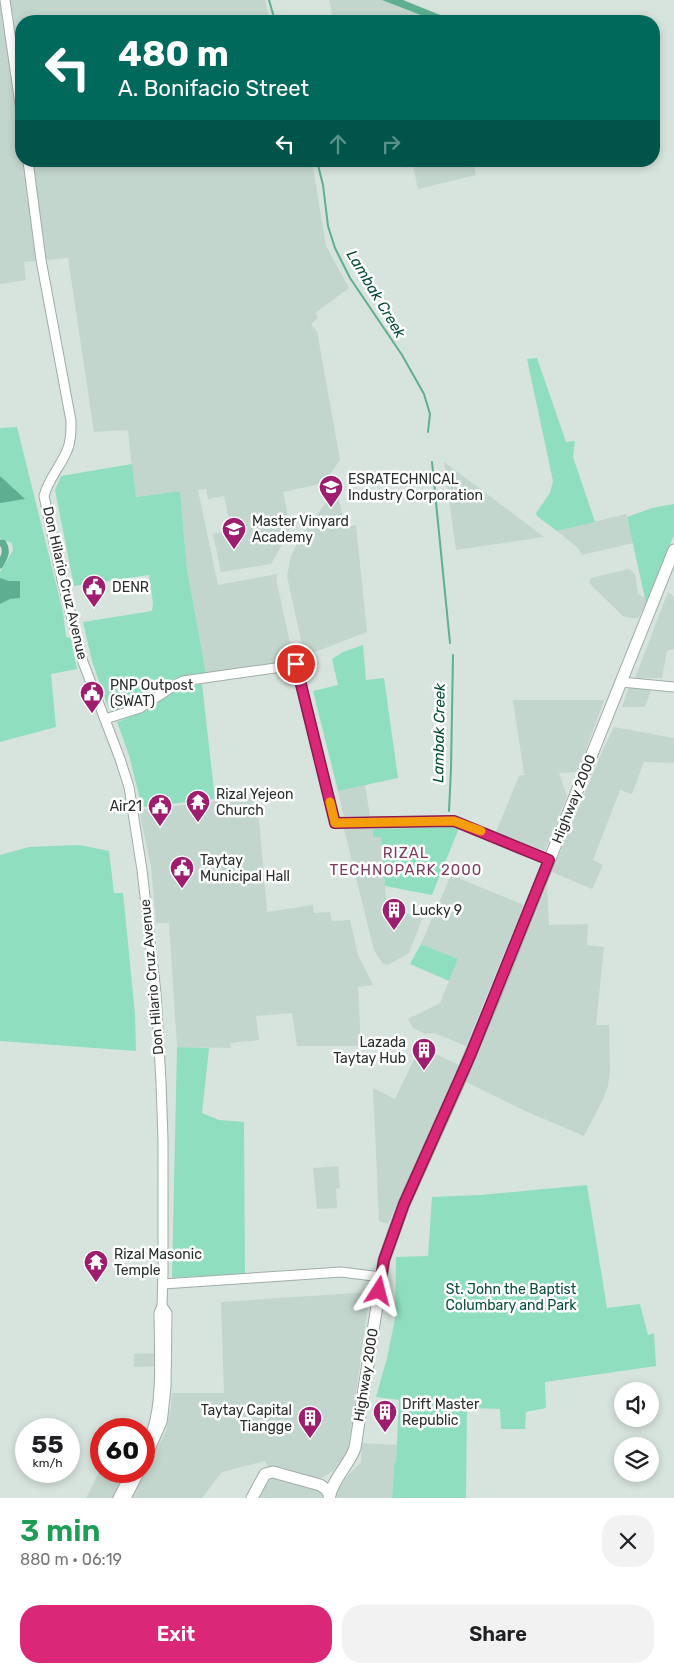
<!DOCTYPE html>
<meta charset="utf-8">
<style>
:root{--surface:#fff;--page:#f2f2f2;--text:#202124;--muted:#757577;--accent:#db2777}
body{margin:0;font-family:Rubik,sans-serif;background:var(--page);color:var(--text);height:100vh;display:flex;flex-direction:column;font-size:19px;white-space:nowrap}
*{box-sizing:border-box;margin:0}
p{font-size:16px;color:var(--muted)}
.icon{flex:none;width:28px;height:28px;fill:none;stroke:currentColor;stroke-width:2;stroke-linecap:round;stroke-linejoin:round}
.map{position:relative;height:1498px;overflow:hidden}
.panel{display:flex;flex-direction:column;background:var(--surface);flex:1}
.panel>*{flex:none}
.top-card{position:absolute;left:15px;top:15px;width:645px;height:152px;border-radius:20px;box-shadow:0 2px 8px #0003;background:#00695c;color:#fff;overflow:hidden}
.buttons{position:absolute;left:614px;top:1382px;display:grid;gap:10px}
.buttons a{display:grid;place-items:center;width:45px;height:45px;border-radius:50%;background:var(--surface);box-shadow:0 2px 8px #0003;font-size:25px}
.speed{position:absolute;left:15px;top:1418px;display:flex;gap:10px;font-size:25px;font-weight:700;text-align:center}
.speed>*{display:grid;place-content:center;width:65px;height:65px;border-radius:50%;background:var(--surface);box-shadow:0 2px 8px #0003;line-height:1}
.speed small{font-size:12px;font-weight:400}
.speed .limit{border:8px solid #d22;background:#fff;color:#111}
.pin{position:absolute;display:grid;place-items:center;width:42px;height:42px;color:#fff;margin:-21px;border:2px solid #fff;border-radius:50%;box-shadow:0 1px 5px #0007}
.me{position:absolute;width:55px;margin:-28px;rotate:9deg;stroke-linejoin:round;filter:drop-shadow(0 0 4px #0008)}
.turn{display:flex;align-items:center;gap:18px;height:105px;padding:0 20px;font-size:22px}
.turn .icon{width:65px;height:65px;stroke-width:2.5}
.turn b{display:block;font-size:35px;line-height:42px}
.lanes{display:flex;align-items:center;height:48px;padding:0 20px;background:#0003;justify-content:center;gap:25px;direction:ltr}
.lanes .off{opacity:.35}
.round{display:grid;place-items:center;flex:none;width:52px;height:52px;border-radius:20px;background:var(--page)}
.head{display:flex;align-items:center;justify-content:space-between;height:85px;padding:0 20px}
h1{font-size:30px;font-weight:600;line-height:38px;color:#1e9e55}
.primary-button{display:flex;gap:10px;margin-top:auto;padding:10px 20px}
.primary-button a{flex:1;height:58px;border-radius:20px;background:var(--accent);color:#fff;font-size:20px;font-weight:600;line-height:58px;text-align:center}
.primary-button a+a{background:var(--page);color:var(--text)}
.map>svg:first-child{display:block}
.built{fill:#c3d6ce}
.green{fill:#90dec0}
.water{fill:#5eaf92}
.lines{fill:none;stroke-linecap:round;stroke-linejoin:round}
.stream{stroke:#5eaf92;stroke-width:2}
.canal{stroke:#5eaf92;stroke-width:7}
.minor-casing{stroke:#a1aca7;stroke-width:11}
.major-casing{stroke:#a1aca7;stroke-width:13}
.minor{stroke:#fff;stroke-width:9}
.major{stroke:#fff;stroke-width:11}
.route-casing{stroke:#8e194d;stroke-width:12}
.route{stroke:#db2777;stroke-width:9}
.slow{stroke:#f59e0b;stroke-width:9}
.labels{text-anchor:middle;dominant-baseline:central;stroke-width:5;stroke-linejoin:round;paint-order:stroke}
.poi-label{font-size:14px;fill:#292d2b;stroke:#fff;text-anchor:start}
.street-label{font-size:14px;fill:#292d2b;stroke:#fff}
.park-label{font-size:14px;fill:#074e3a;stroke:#fff}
.water-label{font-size:15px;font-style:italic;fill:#054c39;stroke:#fff}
.neighbourhood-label{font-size:15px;letter-spacing:1px;fill:#7c3b5e;stroke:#fff}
</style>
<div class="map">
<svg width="674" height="1498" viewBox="0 0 674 1498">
<rect width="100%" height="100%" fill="#d7e3dd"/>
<g class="built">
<path d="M0 0H265L270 21H21V161H312L326 246 349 288 315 313 318 317 311 325 317 331 340 460 324 483 283 492 290 526 289 532 271 564 221 572 213 534 231 530 224 496 208 499 206 489 198 490 218 585 277 574V583L293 657 288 661 206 673 187 569 180 491 135 497 128 430 94 432 68 258 24 262 26 280 0 284Z"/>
<path d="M329 0H382L434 20 340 21 333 18Z"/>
<path d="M403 161H473L476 175 418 189 413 166 404 168Z"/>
<path d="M444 462 479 488 544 537 456 550Z"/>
<path d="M336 489 345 527 356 525 367 632 307 655 304 653 301 640 287 576 291 556 302 535Z"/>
<path d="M626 514 633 543 582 555 578 548 557 531Z"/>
<path d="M629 569 635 574 638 594 645 598 646 603 638 618H630L623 616 593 587 589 582 591 578Z"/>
<path d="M668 592 674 596V649L667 651 662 678H635Z"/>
<path d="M630 685 652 688 645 707H622Z"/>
<path d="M513 700H604L578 772 559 773 567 796 545 851 496 832 519 776 528 774H524Z"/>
<path d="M614 727 674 738V763L644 762 632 794 620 790 593 860 603 865 592 889 552 872 601 754Z"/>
<path d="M365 785 370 816H345L343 813 338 791Z"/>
<path d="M257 797 267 912 313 905 314 913 330 912 332 921 350 920 358 955 373 985 358 987 361 1046H297L292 1013 256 1016 259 1040 230 1043 231 1048 177 1047 169 923H156L151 866 139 810Z"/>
<path d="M344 829H373V837L381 836 387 910 423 917 409 953 388 965 382 963 374 950Z"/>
<path d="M451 875 524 905 466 1046 434 1033 425 1034 413 1028 408 1019 440 1003 458 959 421 944Z"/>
<path d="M547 886 549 925 588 924 587 945 604 947 596 1025H609L610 1070 608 1086 603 1099 584 1136 523 1110 466 1082Z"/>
<path d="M420 1047 459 1065 388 1224 379 1221 373 1088 395 1099Z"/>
<path d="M338 1166 340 1188 336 1189 337 1208 317 1209 313 1168Z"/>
<path d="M370 1292 351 1430 347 1453 333 1471 322 1478H315L281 1467H268L265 1461 222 1472 202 1498H132L166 1431 171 1406 172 1393H224L221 1302Z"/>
<path d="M159 1353V1366L134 1367V1354Z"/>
<path d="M362 1443 397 1445 396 1463H394L392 1498H333L334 1490 361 1462Z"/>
<path d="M101 1468V1471H128L114 1498H86Z"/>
<path d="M270 1477 325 1491 324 1498H258Z"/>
</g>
<g class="green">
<path d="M537 358 566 442 575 441 573 457 595 522 557 531 537 516 536 513 550 493 553 481 527 359Z"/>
<path d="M17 427 63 612 66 637 71 638 77 669 51 674 56 727 0 742V572L13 550 12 543 0 538V428Z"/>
<path d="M132 464 136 497 180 491 187 569 206 673 183 677 168 684 135 706 113 711 108 707 92 661 83 622 152 611 153 603 149 575 74 586 55 490 61 476Z"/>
<path d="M674 504V535L646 603 627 517 652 508Z"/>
<path d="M363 645 366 680 384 678 398 778 338 791 313 691 338 685 332 659 343 652Z"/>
<path d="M202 684 215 799 142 807 129 755 117 722 143 712 178 688Z"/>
<path d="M453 827 459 828 432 895 385 886 381 837H373V829Z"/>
<path d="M79 845 109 851 114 893H123L135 1014 136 1051 0 1041V855L29 847Z"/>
<path d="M421 944 458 959 449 981 410 964Z"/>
<path d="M177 1047 209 1048 202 1113 219 1120 244 1122 245 1274 172 1278Z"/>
<path d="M587 1185 607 1308 640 1304 648 1335 654 1333 656 1366 545 1382 546 1408 526 1412 525 1429H501L500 1409 467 1408 466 1498H392L394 1463 396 1462 399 1400 376 1397 387 1358 395 1319 396 1257 428 1256 432 1197 480 1195Z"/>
</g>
<g class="water">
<path d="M382 0H403L455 21H436Z"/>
<path d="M0 476 25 499 0 503Z"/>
<path d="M0 578 9 581H20V598L10 599 0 604Z"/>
</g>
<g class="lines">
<g class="stream">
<path d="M269 0 275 21"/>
<path d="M317 161 323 185 328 226 335 248 350 278 402 355 424 394 430 414 428 432"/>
<path d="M432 462 450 643"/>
<path d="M449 811 451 769 453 655"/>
</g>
<path class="canal" d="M0 543H3C8 552 4 557 0 565"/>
<defs>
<g id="minor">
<path d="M5 0 21 111"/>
<path d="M28 161 41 260 71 421C71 432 71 443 66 453 59 468 48 480 44 496L63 584 83 662 120 759 129 787 142 870 156 993 161 1082 163 1140V1273L162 1306 159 1313C159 1347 163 1399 152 1431 150 1437 147 1443 144 1448"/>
<path d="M621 682 674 687"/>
<path d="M105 719 140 708 172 687 183 681 296 665 335 823 454 821 549 860"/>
<path d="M163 1284 341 1272 381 1277"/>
<path d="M144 1463 162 1422 163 1415 166 1387 167 1313 162 1306"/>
<path d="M118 1498 132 1471"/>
<path d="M126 1498 140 1471"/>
</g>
<g id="major">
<path d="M252 1498 265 1474 273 1472 320 1485 326 1489 330 1495"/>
<path d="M329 1498C332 1480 349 1465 355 1448L384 1260 404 1204 458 1084 494 998 674 550"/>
</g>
</defs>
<use href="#minor" class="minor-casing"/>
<use href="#major" class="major-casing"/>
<use href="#minor" class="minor"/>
<use href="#major" class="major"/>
</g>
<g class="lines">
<defs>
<path id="route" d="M296 664 335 823 454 821 549 860 470 1056 404 1204 384 1260 379 1291"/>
</defs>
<use href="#route" class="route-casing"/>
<use href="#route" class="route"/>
<path class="slow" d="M330 802 335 823 454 821 481 831"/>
</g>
<defs>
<symbol id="school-pin" viewBox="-11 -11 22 30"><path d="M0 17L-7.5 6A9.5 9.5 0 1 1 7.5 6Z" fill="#9f1d6e" stroke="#fff"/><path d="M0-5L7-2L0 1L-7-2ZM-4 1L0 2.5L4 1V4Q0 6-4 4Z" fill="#fff"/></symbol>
<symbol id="civic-pin" viewBox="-11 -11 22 30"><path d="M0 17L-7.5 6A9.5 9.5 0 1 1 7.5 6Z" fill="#9f1d6e" stroke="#fff"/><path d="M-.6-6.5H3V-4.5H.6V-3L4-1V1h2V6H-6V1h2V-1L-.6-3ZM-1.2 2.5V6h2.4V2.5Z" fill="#fff"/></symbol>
<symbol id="temple-pin" viewBox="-11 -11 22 30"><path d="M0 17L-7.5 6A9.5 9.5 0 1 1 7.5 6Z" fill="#9f1d6e" stroke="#fff"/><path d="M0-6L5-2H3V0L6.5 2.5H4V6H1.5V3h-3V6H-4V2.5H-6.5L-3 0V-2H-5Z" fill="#fff"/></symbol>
<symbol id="building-pin" viewBox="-11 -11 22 30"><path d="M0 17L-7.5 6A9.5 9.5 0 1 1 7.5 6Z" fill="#9f1d6e" stroke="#fff"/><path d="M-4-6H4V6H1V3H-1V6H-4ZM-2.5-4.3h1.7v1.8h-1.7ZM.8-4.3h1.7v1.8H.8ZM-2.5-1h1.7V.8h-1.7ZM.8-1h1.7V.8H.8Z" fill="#fff"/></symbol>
</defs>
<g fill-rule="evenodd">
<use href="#school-pin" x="317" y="473" width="28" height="38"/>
<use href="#school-pin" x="220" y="515" width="28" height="38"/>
<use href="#civic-pin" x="80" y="573" width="28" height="38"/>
<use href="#civic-pin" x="78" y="679" width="28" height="38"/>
<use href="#temple-pin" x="184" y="788" width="28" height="38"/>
<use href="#civic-pin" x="146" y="792" width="28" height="38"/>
<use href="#civic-pin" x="168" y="854" width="28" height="38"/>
<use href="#building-pin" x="380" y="896" width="28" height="38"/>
<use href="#building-pin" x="410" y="1036" width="28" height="38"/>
<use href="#temple-pin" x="82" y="1248" width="28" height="38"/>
<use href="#building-pin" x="371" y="1398" width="28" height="38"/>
<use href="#building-pin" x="296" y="1404" width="28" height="38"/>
</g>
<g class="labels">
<g class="poi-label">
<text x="348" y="479">ESRATECHNICAL<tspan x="348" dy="16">Industry Corporation</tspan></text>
<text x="252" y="521">Master Vinyard<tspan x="252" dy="16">Academy</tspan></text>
<text x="112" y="587">DENR</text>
<text x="110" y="685">PNP Outpost<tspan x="110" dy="16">(SWAT)</tspan></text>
<text x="216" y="794">Rizal Yejeon<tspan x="216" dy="16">Church</tspan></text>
<text x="142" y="806" text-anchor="end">Air21</text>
<text x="200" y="860">Taytay<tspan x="200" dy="16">Municipal Hall</tspan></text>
<text x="412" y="910">Lucky 9</text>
<text x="406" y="1042" text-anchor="end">Lazada<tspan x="406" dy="16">Taytay Hub</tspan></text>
<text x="114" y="1254">Rizal Masonic<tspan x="114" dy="16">Temple</tspan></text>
<text x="402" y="1404">Drift Master<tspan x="402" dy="16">Republic</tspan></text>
<text x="292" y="1410" text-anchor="end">Taytay Capital<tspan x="292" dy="16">Tiangge</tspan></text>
</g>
<g class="street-label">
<text transform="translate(65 583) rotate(77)">Don Hilario Cruz Avenue</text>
<text transform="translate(574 799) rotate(-68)">Highway 2000</text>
<text transform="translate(152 977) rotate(-95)">Don Hilario Cruz Avenue</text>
<text transform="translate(366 1375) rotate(-81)">Highway 2000</text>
</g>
<g class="park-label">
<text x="511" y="1289">St. John the Baptist<tspan x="511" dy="16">Columbary and Park</tspan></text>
</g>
<g class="water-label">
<text transform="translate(376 294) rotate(59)">Lambak Creek</text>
<text transform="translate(439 733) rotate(-89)">Lambak Creek</text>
</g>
<g class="neighbourhood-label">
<text x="406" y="853">RIZAL<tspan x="406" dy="17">TECHNOPARK 2000</tspan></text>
</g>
</g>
</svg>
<div class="buttons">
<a><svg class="icon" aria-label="sound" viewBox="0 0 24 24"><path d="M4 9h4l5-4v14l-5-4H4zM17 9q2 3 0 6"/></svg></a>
<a><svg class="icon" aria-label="layers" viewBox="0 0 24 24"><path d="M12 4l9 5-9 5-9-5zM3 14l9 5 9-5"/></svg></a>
</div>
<div class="speed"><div>55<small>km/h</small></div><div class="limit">60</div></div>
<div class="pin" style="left:296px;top:664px;background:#d93025"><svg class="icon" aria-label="arrive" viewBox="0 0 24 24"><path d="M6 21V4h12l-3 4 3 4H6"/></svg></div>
<svg class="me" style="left:379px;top:1291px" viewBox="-20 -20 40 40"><path d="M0-17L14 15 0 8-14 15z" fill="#db2777" stroke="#fff" stroke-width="4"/></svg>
<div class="top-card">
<div class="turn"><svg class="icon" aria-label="left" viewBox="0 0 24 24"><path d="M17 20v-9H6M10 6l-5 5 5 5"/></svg><div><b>480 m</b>A. Bonifacio Street</div></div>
<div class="lanes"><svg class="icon" aria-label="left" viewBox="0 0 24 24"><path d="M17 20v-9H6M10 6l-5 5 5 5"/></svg><svg class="icon off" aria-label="ahead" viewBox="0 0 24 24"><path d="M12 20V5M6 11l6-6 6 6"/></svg><svg class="icon off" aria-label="right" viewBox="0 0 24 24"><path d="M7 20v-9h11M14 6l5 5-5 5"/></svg></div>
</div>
</div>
<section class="panel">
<div class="head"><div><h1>3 min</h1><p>880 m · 06:19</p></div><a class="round"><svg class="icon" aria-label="close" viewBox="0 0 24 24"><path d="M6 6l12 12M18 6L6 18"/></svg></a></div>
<div class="primary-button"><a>Exit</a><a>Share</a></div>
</section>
